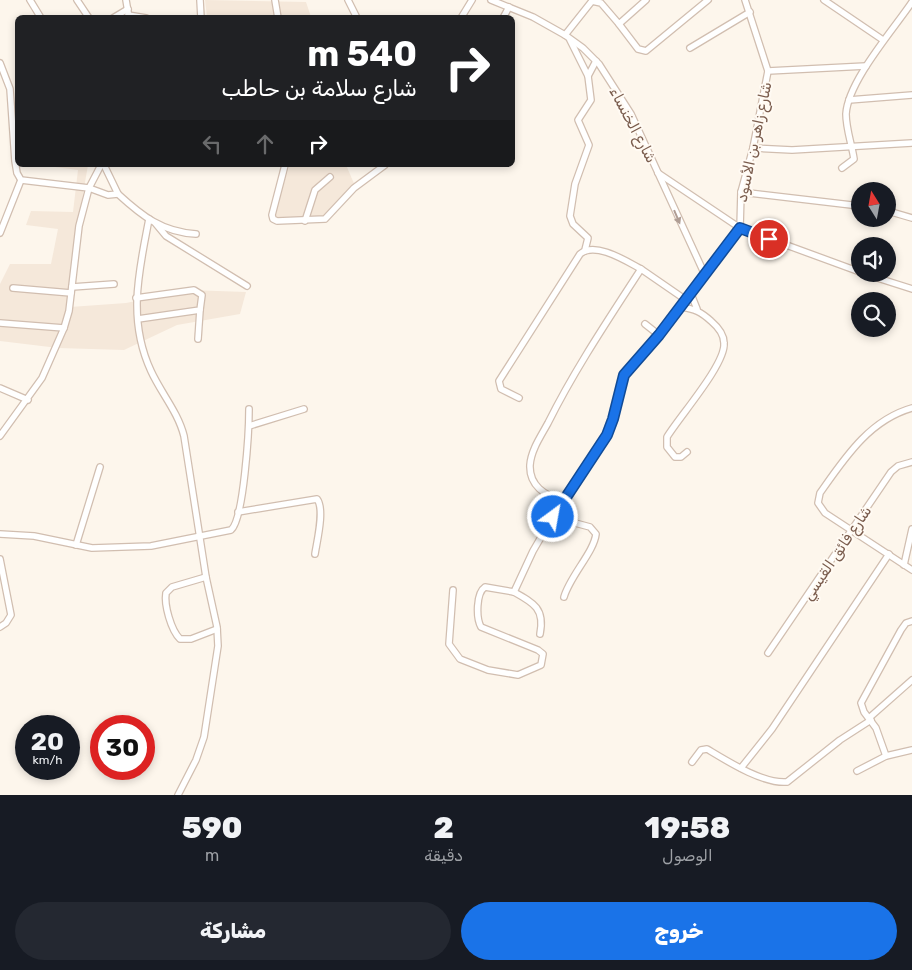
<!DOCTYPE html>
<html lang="ar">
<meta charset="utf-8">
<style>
:root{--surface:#171b24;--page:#242831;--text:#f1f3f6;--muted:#9ea1a6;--accent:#1a73e8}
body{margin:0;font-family:Rubik,"Noto Sans Arabic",sans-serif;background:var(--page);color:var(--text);direction:rtl;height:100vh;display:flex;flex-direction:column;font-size:19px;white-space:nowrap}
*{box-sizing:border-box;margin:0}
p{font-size:16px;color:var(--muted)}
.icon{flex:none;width:28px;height:28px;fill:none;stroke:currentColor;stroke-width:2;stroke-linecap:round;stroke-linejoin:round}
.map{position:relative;height:795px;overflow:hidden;direction:ltr}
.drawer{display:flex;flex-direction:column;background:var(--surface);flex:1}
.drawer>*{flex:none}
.hud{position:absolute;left:15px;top:15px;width:500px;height:152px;border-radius:8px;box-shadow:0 2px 8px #0003;direction:rtl;background:#202124;color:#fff;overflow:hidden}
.needle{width:32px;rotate:349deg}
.controls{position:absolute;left:851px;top:182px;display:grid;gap:10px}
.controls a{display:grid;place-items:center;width:45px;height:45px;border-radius:50%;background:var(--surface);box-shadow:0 2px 8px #0003;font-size:25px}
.speed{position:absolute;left:15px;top:715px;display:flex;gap:10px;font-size:25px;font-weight:700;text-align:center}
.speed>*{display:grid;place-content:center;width:65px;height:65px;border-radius:50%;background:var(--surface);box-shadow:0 2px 8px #0003;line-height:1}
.speed small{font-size:12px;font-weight:400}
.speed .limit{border:8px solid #d22;background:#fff;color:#111}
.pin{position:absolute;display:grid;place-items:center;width:42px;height:42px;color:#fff;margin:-21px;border:2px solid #fff;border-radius:50%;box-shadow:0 1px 5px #0007}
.me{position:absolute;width:55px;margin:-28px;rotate:32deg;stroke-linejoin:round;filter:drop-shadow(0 0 4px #0008)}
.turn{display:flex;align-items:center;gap:18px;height:105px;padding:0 15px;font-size:22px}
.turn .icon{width:65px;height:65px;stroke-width:2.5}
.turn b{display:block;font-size:35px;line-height:42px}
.lanes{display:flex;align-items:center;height:48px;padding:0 15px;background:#0003;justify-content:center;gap:25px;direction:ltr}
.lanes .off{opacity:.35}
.eta{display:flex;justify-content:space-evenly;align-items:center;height:85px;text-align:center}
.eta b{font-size:30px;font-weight:800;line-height:35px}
.primary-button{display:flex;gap:10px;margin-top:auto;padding:10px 15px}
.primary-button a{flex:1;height:58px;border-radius:30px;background:var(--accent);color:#fff;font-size:20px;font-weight:800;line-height:58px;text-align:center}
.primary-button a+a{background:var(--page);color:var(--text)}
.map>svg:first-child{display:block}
.residential{fill:#f5e8da}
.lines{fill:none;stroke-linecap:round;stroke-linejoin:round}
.minor-casing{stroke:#d1beb0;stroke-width:8}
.minor{stroke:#fff;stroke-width:5.5}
.oneway{fill:#af9d94}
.route-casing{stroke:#114b97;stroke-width:12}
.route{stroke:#1a73e8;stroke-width:9}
.labels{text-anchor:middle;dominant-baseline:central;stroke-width:4;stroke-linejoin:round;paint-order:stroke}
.street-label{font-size:15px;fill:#7a5c4d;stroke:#fffaf3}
</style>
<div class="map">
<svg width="912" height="795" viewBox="0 0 912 795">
<rect width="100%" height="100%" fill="#fdf6ec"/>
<g class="residential">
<path d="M205 0 306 2 311 17H207Z"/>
<path d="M40 165H88L76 234 70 307 126 303 189 290 246 292 240 314 177 325 124 350 58 348 0 341V284L10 264H51L58 229 26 225 31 211 73 212 78 170Z"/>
<path d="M290 165H346L356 188 328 216 271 220Z"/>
</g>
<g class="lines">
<defs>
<g id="minor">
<path d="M30 0 41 18"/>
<path d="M77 0 89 18"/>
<path d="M126 0 129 18"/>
<path d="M200 0 201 18"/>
<path d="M275 0 278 18"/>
<path d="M348 0 357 18"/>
<path d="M491 0 533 17 565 35 583 48 599 64 631 114 705 275"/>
<path d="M824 0 883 40"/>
<path d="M128 15 146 18"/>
<path d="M113 18 128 9"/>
<path d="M461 18 472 0"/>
<path d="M503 18 509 7"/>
<path d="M619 24 638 49 646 51 708 0"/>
<path d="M565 35 592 1 601 3 619 24 646 0"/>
<path d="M570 40 588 76"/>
<path d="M690 48 750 12"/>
<path d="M0 63 10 89 15 161 17 173 21 180 89 188 108 195 118 194 104 165"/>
<path d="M768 71 866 66"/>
<path d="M849 100 912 95"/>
<path d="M753 148 792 150 912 143"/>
<path d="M285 165 272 215 273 219 277 221 325 219 354 188 385 165"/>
<path d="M842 168 854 159C852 145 846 129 846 114 848 81 894 29 912 2"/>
<path d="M658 173 740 228 860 272"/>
<path d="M741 192 860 206"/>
<path d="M118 194C142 216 162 232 196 234"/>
<path d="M888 211 912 218"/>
<path d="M149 219C139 271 127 319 151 371 161 393 178 412 184 436L206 577 217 627 218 646 204 737 196 760 178 795"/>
<path d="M305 221 315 190 330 177"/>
<path d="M156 224 166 236 247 286"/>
<path d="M0 233 21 180"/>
<path d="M585 250 588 238 573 224 570 216 575 184 589 145 578 120 591 100 588 76 596 61"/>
<path d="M865 274 912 289"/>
<path d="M72 287 114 284"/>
<path d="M13 288 71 293"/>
<path d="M691 294 697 309"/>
<path d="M136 298 194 290 202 295 200 310 138 319"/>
<path d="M686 300 641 269C608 320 575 369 548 423 541 436 531 450 530 465 529 486 545 495 562 501L607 435 613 419 624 375 659 335 740 228 741 192 753 148 768 71 745 0"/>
<path d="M681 307C695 309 701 312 711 321 718 327 724 334 724 343 726 364 679 417 667 437V447L675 457H681L687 452"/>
<path d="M0 323 64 328"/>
<path d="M645 324 659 335"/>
<path d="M198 339 200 310"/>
<path d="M0 388 28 400"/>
<path d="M519 398 501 389 499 381 580 254C595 241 626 261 641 269"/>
<path d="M912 408C869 420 844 459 820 493L818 503 825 513 912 570"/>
<path d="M249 426 304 409"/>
<path d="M0 436 42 378 64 328 69 311 79 226 89 188 101 165"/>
<path d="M238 512 317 499C325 509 317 541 315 554"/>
<path d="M553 517 590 527 596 534C594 552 570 576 564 597"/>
<path d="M0 534 34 536 92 548 151 546 231 530C244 519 249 429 249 409"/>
<path d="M76 545 100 467"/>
<path d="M0 559 11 615 6 623 0 627"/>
<path d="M904 565 912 529"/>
<path d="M206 577 172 587 166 593C164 605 171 630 180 639H191L217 629"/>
<path d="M453 590 449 644 460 659 488 670 518 675 541 665 543 654 538 650 481 627C476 618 476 593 485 587L514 592 533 551 562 501"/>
<path d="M514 592C534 603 545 609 540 634"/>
<path d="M768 653 891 472 898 466 912 462"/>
<path d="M869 718 912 680"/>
<path d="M886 756 876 728 864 712 861 703 901 630 906 623 912 621"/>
<path d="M692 762 701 750 707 749C727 761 763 784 787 782L840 740 871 720"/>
<path d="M741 768 772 729 889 554"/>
<path d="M857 771 886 756 912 750"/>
</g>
</defs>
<use href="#minor" class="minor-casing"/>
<use href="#minor" class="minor"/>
</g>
<defs><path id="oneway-solid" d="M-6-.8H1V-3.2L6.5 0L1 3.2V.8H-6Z" transform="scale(1.25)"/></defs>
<use class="oneway" href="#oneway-solid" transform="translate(677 217) rotate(67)"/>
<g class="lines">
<defs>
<path id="route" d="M553 517 607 435 613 419 624 375 659 335 740 228 769 239"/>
</defs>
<use href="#route" class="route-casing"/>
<use href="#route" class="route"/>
</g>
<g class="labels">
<g class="street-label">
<text transform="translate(633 125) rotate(62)">شارع الخنساء</text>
<text transform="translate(754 142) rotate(-78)">شارع زاهر بن الأسود</text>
<text transform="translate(837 553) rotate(-56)">شارع فائق القيسي</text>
</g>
</g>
</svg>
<div class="controls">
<a><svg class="needle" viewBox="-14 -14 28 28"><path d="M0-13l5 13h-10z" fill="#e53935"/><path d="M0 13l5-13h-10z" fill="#9ea1a6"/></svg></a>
<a><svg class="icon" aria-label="sound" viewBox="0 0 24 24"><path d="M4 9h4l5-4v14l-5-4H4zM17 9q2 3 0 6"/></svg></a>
<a><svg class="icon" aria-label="search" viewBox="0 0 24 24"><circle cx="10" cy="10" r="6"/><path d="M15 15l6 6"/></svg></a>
</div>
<div class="speed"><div>20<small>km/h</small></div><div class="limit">30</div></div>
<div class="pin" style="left:769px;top:239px;background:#d93025"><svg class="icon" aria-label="arrive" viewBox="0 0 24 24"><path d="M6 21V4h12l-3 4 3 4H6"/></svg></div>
<svg class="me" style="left:553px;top:517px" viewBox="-20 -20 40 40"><circle r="17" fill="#1a73e8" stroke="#fff" stroke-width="3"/><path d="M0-11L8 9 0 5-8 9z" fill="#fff"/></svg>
<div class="hud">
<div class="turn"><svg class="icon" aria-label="right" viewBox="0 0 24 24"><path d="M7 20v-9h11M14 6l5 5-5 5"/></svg><div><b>540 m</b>شارع سلامة بن حاطب</div></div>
<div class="lanes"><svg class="icon off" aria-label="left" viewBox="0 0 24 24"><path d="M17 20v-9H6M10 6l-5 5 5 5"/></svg><svg class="icon off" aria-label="ahead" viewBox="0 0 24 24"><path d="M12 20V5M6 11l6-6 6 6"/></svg><svg class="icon" aria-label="right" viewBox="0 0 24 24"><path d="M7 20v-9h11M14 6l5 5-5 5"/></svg></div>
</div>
</div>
<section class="drawer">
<div class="eta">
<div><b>19:58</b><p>الوصول</p></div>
<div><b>2</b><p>دقيقة</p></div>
<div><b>590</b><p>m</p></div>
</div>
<div class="primary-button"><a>خروج</a><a>مشاركة</a></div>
</section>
